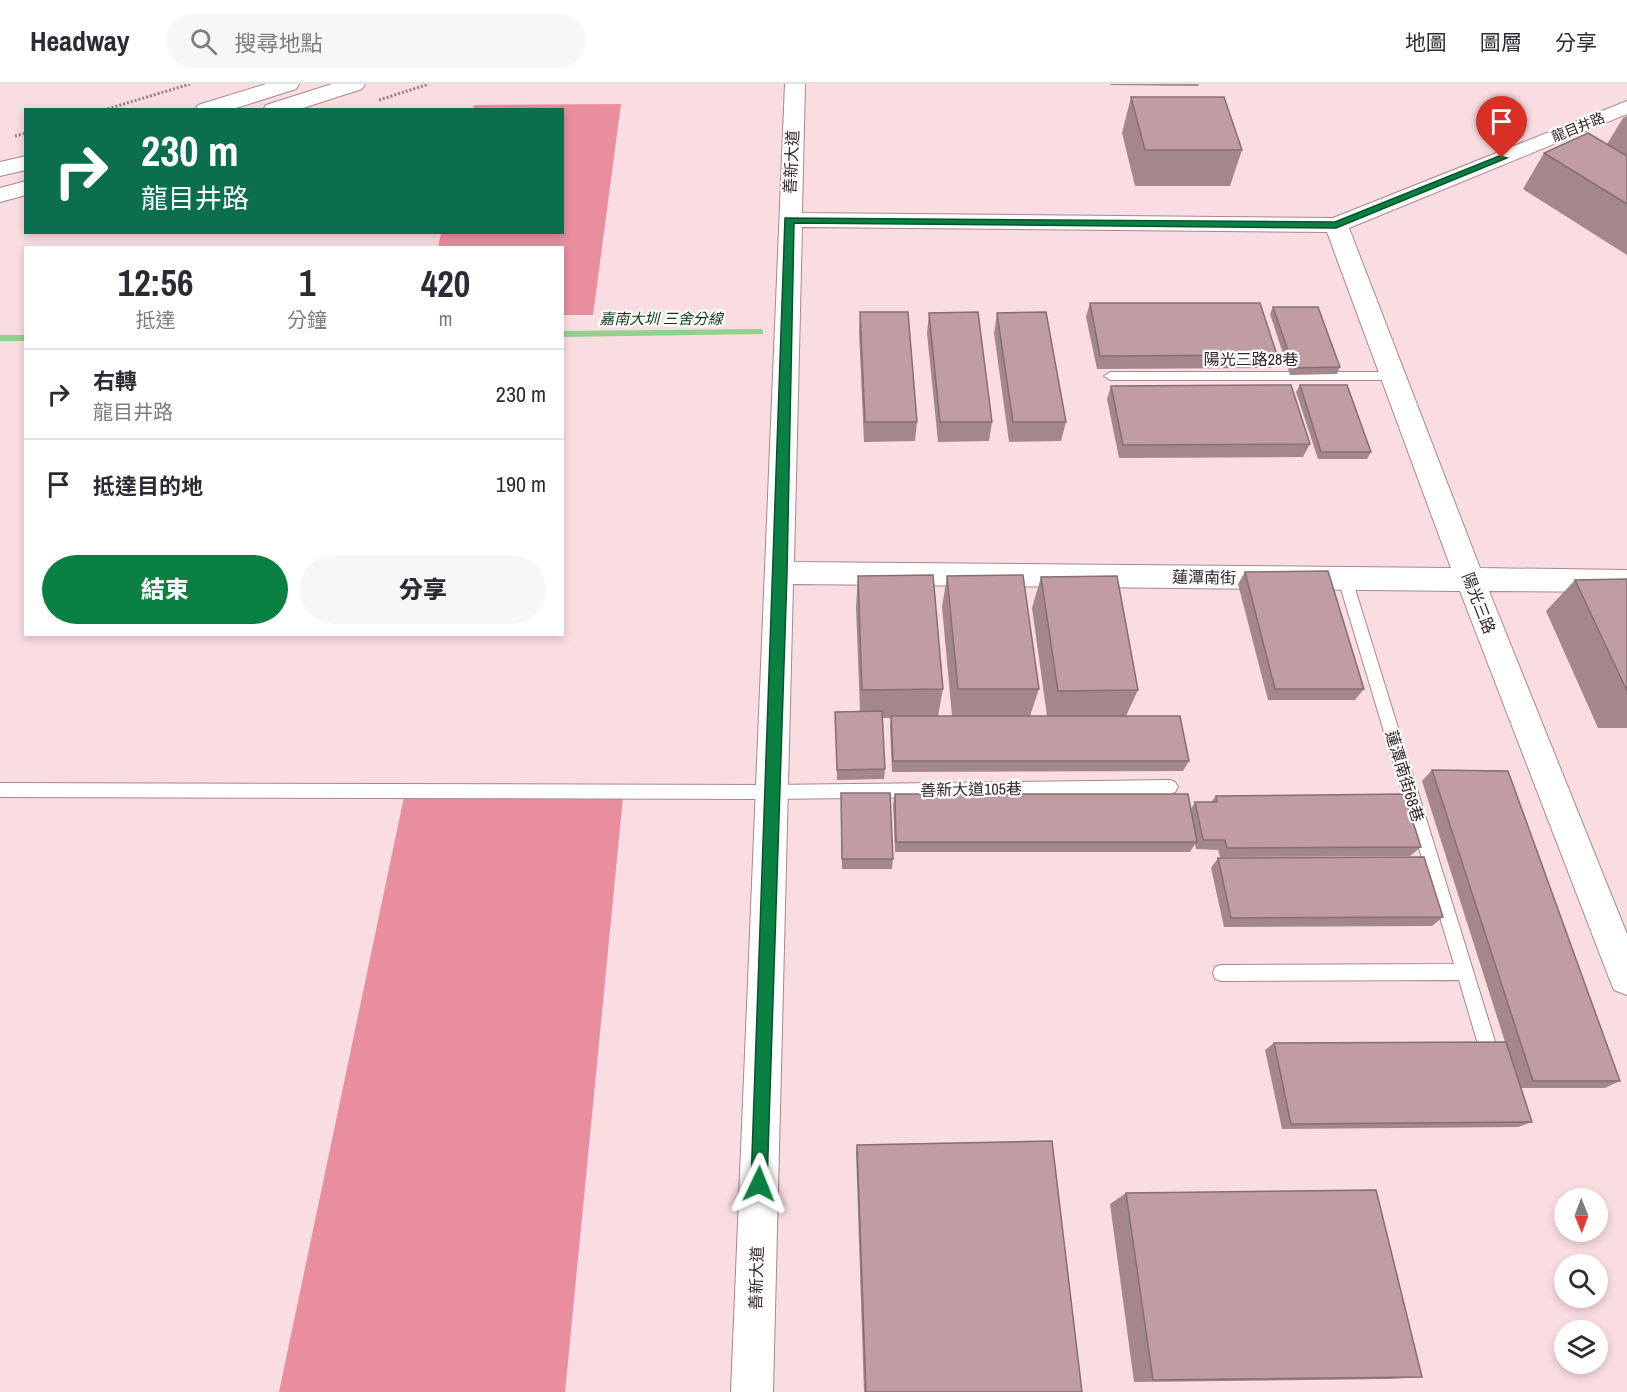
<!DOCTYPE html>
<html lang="zh-TW">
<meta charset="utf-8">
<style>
:root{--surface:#fff;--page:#f7f7f7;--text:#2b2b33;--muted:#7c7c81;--line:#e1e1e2;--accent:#0b8043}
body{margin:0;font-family:"Archivo Narrow","Noto Sans TC",sans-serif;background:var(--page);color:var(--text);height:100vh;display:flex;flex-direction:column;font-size:22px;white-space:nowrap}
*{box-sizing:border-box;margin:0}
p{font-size:20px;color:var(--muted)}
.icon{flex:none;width:33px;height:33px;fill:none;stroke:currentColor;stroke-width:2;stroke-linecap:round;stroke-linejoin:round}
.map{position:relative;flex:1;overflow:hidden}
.drawer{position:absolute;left:24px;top:162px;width:540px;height:390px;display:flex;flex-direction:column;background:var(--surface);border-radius:0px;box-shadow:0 3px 9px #0003}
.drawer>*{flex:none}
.banner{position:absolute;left:24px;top:24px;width:540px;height:126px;border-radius:0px;box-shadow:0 3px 9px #0003;background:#0b6e4f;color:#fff;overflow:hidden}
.needle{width:39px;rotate:179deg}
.tools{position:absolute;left:1554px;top:1104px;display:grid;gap:12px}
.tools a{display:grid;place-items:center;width:54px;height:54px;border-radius:50%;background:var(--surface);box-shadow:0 3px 9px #0003;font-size:30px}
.pin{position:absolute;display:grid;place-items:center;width:51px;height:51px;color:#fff;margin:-62px -26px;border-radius:50% 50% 50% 0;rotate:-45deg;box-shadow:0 0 6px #0007}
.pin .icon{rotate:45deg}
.me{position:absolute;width:66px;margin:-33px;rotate:2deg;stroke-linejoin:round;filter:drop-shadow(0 0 4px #0008)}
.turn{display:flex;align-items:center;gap:21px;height:126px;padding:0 18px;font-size:27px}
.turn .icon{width:78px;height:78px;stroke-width:2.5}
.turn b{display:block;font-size:42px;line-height:51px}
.eta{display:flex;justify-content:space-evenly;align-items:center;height:102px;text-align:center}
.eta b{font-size:36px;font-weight:800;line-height:42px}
.cta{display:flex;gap:12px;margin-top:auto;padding:12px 18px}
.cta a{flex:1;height:69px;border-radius:36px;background:var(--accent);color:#fff;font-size:24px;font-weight:800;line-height:69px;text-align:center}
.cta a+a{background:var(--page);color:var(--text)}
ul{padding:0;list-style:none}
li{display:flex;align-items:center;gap:18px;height:90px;padding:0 18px;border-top:2px solid var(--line)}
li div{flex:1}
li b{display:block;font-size:22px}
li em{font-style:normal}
header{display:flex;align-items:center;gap:36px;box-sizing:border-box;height:84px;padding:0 30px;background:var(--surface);border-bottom:2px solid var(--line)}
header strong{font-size:28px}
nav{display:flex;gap:33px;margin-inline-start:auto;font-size:21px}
.search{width:420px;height:54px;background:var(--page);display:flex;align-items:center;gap:15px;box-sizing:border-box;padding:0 21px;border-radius:33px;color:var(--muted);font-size:22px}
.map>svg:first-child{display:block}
.forest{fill:#e98e9e}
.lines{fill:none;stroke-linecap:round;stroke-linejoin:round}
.stream{fill:#92d18e;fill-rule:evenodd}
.service-casing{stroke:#a8878b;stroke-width:2}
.minor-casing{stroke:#a8878b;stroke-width:2}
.tertiary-casing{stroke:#a8878b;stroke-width:2}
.path{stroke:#947f82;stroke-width:3;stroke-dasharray:2 2;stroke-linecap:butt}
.service{fill:#fff;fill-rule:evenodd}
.minor{fill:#fff;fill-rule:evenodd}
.tertiary{fill:#fff;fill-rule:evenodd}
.wall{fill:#a4878b}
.building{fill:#bf9da2;stroke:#866e71;stroke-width:1.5}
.route{fill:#0b8043;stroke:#07532c;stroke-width:1.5}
.labels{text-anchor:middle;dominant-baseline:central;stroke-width:4.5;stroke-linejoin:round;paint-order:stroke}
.far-street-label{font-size:14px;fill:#312426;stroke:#fff}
.far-water-label{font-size:15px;font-style:italic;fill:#0d390d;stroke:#fff}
.street-label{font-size:16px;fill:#312426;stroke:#fff}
</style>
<header>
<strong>Headway</strong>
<div class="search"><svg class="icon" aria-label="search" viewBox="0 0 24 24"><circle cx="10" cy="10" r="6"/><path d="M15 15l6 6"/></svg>搜尋地點</div>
<nav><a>地圖</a><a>圖層</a><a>分享</a></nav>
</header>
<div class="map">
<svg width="1627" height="1308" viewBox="0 0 1627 1308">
<rect width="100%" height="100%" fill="#fadde1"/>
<g class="forest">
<path d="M621 20 593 231H563L562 164 438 163 441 149 562 148V26L473 25 474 21Z"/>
<path d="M404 713H623L565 1308H279Z"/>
</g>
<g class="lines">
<g class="stream">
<path d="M760 245 763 246V250L562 253V247Z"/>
<rect x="0" y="251" width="26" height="6"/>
</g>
<defs>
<g id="service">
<path d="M1110 288H1393L1399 292 1393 296H1110L1104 292Z"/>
<path d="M1345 490 1352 495 1501 977 1498 983 1492 986 1486 983 1483 977 1459 896 1221 897 1215 895 1213 889 1215 883 1221 881 1454 880 1338 495Z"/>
<path d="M1170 696 1175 698 1178 703 1175 708 1170 710 771 715 0 713V699L771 701Z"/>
</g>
<path id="minor" d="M785 0H805L802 129 1333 134 1627 17V30L1349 144 1480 484 1627 486V508L1489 507 1627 850V911L1614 906 1609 894 1460 507 793 500 773 1308H731ZM802 143 1327 148 1451 484 794 478Z"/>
<g id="tertiary">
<path d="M266 0H299L296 5 230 26H195L198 21Z"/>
<path d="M332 0H365L362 5 297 26H263L266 21Z"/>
<path d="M26 72V86L0 92V78Z"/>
<path d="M26 97V111L0 118V104Z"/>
</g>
</defs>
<use href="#service" class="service-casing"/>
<use href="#minor" class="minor-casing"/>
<use href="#tertiary" class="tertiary-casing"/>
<g class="path">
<path d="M379 16 429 0"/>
<path d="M104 26 190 0"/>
<path d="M15 52 26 49"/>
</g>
<use href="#service" class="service"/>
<use href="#minor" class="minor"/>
<use href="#tertiary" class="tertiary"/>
</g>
<g class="wall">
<path d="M1110 0H1199L1198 2 1111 1Z"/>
<path d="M1131 13 1242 66 1230 102H1135L1122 49Z"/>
<path d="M1627 32V171L1523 105 1544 69 1607 60 1623 34Z"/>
<path d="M1090 219 1277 271 1271 284 1097 285 1086 233Z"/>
<path d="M1273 223 1340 283 1337 290 1290 291 1270 230Z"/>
<path d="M860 228 917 338 915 357 864 358 859 248Z"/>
<path d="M929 229 992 338 989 357 938 358 927 249Z"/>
<path d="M997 229 1066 338 1061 357 1009 358 994 249Z"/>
<path d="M1300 301 1371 368 1367 375H1318L1296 308Z"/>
<path d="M1111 302 1310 360 1303 373 1119 374 1107 315Z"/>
<path d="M1245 488 1364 605 1355 616H1268L1238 500Z"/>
<path d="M858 492 943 605 938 632H952L942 523 947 492 1039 605 1030 632H1047L1032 524 1041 493 1138 606 1126 632 1189 677 1183 687 892 688 890 643 891 634H882L885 685 884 695 837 696 835 628 860 627 856 523Z"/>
<path d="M1627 495V644H1598L1546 527 1575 496Z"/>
<path d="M1432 686 1620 997 1605 1004H1521L1532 1038 1518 1043 1282 1045 1265 966 1274 959 1505 958 1422 697Z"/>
<path d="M841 709 893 775 892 785H842Z"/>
<path d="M895 710 1191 725 1195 718H1211L1216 712 1421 763 1410 772 1220 773 1218 766 1196 765 1195 760 1190 768H895L893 720Z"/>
<path d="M1218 774 1443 833 1432 842 1224 843 1211 784Z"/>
<path d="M857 1061 1082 1308H864L856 1068Z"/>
<path d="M1126 1109 1422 1293 1389 1295 1134 1298 1110 1120Z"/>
</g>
<g class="building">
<path d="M1131 13H1224L1242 66H1145Z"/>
<path d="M1588 49 1627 72V120L1544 69Z"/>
<path d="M1090 219H1260L1277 271 1100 272Z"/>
<path d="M1273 223H1318L1340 283 1294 284Z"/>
<path d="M860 228H908L917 338H865Z"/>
<path d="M978 228 992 338H940L929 229Z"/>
<path d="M1046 228 1066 338H1013L997 229Z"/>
<path d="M1291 301 1310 360 1123 361 1111 302Z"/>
<path d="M1300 301H1347L1371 368H1321Z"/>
<path d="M1328 487 1364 605H1275L1245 488Z"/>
<path d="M933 491 943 605 862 606 858 492Z"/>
<path d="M1023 491 1039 605H958L947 492Z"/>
<path d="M1117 492 1138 606 1058 607 1041 493Z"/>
<path d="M1627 495V607L1575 496Z"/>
<path d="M882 627 885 685 837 686 835 628Z"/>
<path d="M891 632H1180L1189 677H893Z"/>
<path d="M1432 686 1508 687 1620 997H1533Z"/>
<path d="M841 709H890L893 775H842Z"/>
<path d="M895 710H1188L1197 758H896Z"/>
<path d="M1404 710 1421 763 1227 764 1225 756H1203L1195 718H1217L1216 712Z"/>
<path d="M1424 773 1443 833 1231 834 1218 774Z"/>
<path d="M1506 958 1532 1038 1291 1040 1274 959Z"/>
<path d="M1052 1057 1082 1308H866L857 1061Z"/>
<path d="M1376 1106 1422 1293 1153 1296 1126 1109Z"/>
</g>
<path class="route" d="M1499 72 1507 74 1336 144 794 139 787 489 767 1100 765 1106 759 1109 753 1106 751 1100 785 134 1335 138Z"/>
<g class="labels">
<g class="far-street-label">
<text transform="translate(1578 43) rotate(-22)">龍目井路</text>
</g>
<g class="far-water-label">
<text x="661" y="234">嘉南大圳 三舍分線</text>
</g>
<g class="street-label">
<text transform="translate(791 78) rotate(-87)">善新大道</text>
<text x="1251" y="275">陽光三路28巷</text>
<text transform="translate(1204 493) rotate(1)">蓮潭南街</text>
<text transform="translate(1479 519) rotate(69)">陽光三路</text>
<text transform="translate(1405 692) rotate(73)">蓮潭南街68巷</text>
<text transform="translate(971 705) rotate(-1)">善新大道105巷</text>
<text transform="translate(756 1194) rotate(-88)">善新大道</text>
</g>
</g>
</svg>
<div class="tools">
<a><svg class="needle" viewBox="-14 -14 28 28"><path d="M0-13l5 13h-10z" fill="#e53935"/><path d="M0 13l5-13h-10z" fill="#7c7c81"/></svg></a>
<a><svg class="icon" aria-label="search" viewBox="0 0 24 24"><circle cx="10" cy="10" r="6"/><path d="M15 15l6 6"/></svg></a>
<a><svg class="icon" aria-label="layers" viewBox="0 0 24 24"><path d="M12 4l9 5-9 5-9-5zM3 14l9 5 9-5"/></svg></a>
</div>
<div class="pin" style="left:1502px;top:74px;background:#d93025"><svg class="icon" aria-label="arrive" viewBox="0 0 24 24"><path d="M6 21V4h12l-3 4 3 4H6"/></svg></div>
<svg class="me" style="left:759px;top:1100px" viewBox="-20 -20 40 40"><path d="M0-17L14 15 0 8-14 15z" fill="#0b8043" stroke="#fff" stroke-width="4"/></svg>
<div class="banner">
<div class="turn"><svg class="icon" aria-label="right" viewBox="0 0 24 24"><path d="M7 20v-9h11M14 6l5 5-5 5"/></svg><div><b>230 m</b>龍目井路</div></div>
</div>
<section class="drawer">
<div class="eta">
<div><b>12:56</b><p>抵達</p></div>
<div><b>1</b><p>分鐘</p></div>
<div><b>420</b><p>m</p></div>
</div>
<ul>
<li><svg class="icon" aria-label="right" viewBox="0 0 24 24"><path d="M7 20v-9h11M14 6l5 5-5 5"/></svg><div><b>右轉</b><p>龍目井路</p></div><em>230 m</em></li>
<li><svg class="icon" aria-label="arrive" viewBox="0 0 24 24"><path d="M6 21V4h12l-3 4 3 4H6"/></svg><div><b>抵達目的地</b></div><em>190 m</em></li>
</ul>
<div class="cta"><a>結束</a><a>分享</a></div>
</section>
</div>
